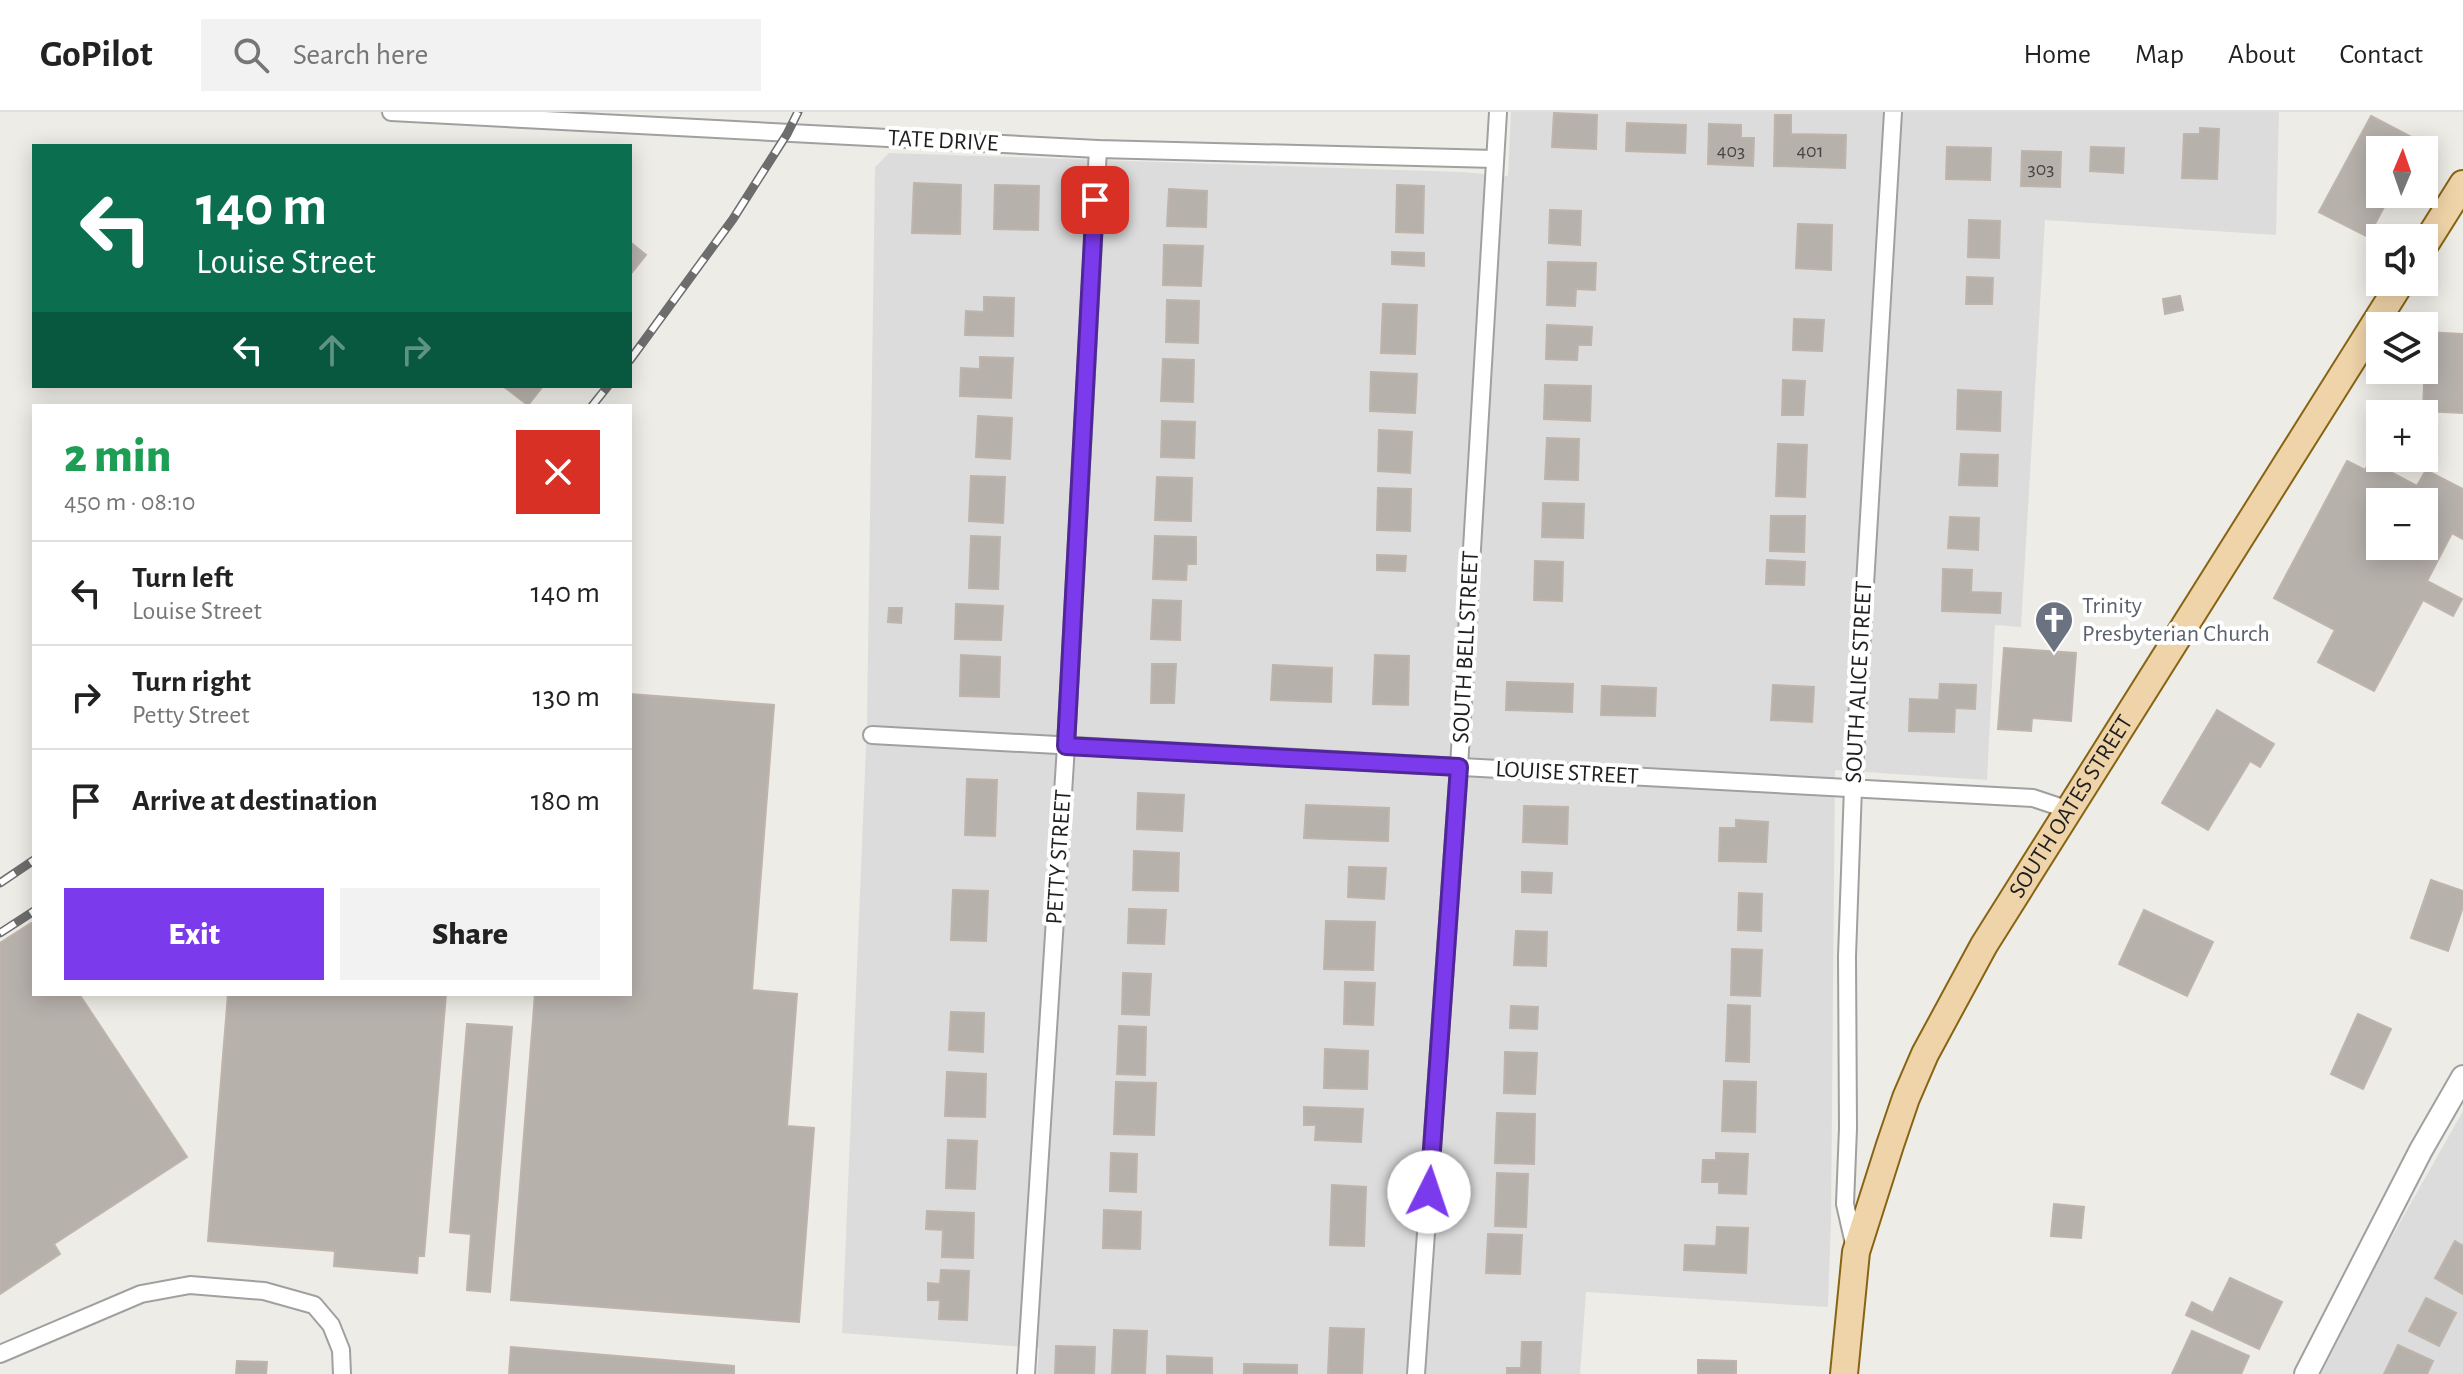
<!DOCTYPE html>
<meta charset="utf-8">
<style>
:root{--surface:#fff;--page:#f2f2f2;--text:#222;--muted:#767676;--line:#e0e0e0;--accent:#7c3aed}
body{margin:0;font-family:"Alegreya Sans",sans-serif;background:var(--page);color:var(--text);height:100vh;display:flex;flex-direction:column;font-size:30px;white-space:nowrap}
*{box-sizing:border-box;margin:0}
p{font-size:26px;color:var(--muted)}
.icon{flex:none;width:44px;height:44px;fill:none;stroke:currentColor;stroke-width:2;stroke-linecap:round;stroke-linejoin:round}
.map{position:relative;flex:1;overflow:hidden}
.sheet{position:absolute;left:32px;top:292px;width:600px;height:592px;display:flex;flex-direction:column;background:var(--surface);border-radius:0px;box-shadow:0 4px 20px #0003}
.sheet>*{flex:none}
.hud{position:absolute;left:32px;top:32px;width:600px;height:244px;border-radius:0px;box-shadow:0 4px 20px #0003;background:#0b6e4f;color:#fff;overflow:hidden}
.needle{width:52px;rotate:2deg}
.tools{position:absolute;left:2366px;top:24px;display:grid;gap:16px}
.tools a{display:grid;place-items:center;width:72px;height:72px;border-radius:0px;background:var(--surface);box-shadow:0 4px 20px #0003;font-size:40px}
.pin{position:absolute;display:grid;place-items:center;width:68px;height:68px;color:#fff;margin:-34px;border-radius:16px;box-shadow:0 4px 12px #0006}
.me{position:absolute;width:88px;margin:-44px;rotate:4deg;stroke-linejoin:round;filter:drop-shadow(0 0 6px #0008)}
.turn{display:flex;align-items:center;gap:28px;height:168px;padding:0 32px;font-size:36px}
.turn .icon{width:104px;height:104px;stroke-width:2.5}
.turn b{display:block;font-size:56px;line-height:68px}
.lanes{display:flex;align-items:center;height:76px;padding:0 32px;background:#0003;justify-content:center;gap:40px;direction:ltr}
.lanes .off{opacity:.35}
.round{display:grid;place-items:center;flex:none;width:84px;height:84px;border-radius:0px;background:var(--page)}
.overview{display:flex;align-items:center;justify-content:space-between;height:136px;padding:0 32px}
h1{font-size:48px;font-weight:800;line-height:60px;color:#1e9e55}
.action{display:flex;gap:16px;margin-top:auto;padding:16px 32px}
.action a{flex:1;height:92px;border-radius:0px;background:var(--accent);color:#fff;font-size:32px;font-weight:800;line-height:92px;text-align:center}
.action a+a{background:var(--page);color:var(--text)}
ul{padding:0;list-style:none}
li{display:flex;align-items:center;gap:24px;height:104px;padding:0 32px;border-top:2px solid var(--line)}
li div{flex:1}
li b{display:block;font-size:30px}
li em{font-style:normal}
header{display:flex;align-items:center;gap:48px;box-sizing:border-box;height:112px;padding:0 40px;background:var(--surface);border-bottom:2px solid var(--line)}
header strong{font-size:38px}
nav{display:flex;gap:44px;margin-inline-start:auto;font-size:28px}
.search{width:560px;height:72px;background:var(--page);display:flex;align-items:center;gap:20px;box-sizing:border-box;padding:0 28px;border-radius:0px;color:var(--muted);font-size:30px}
.map>svg:first-child{display:block}
.residential{fill:#dddcdc}
.building{fill:#b7b1ac;stroke:#beb4ab;stroke-width:2;fill-rule:evenodd}
.lines{fill:none;stroke-linecap:round;stroke-linejoin:round}
.minor-casing{stroke:#a0a0a0;stroke-width:20}
.tertiary-casing{stroke:#a0a0a0;stroke-width:26}
.primary-casing{stroke:#876413;stroke-width:30}
.minor{stroke:#fff;stroke-width:16}
.tertiary{stroke:#fff;stroke-width:22}
.primary{stroke:#f0d4a9;stroke-width:26}
.rail-casing{stroke:#6d6d6d;stroke-width:9}
.rail{stroke:#fff;stroke-width:6;stroke-dasharray:18;stroke-linecap:butt}
.route-casing{stroke:#51269a;stroke-width:20}
.route{stroke:#7c3aed;stroke-width:14}
.labels{text-anchor:middle;dominant-baseline:central;stroke-width:8;stroke-linejoin:round;paint-order:stroke}
.number-label{font-size:20px;fill:#454442}
.street-label{font-size:24px;fill:#1f1f1f;stroke:#fff}
.worship-label{font-size:24px;fill:#5b616d;stroke:#fff;text-anchor:start}
</style>
<header>
<strong>GoPilot</strong>
<div class="search"><svg class="icon" aria-label="search" viewBox="0 0 24 24"><circle cx="10" cy="10" r="6"/><path d="M15 15l6 6"/></svg>Search here</div>
<nav><a>Home</a><a>Map</a><a>About</a><a>Contact</a></nav>
</header>
<div class="map">
<svg width="2463" height="1262" viewBox="0 0 2463 1262">
<rect width="100%" height="100%" fill="#eeece6"/>
<g class="residential">
<path d="M1511 0H2279L2276 123 2045 108 2021 515 1995 513 1987 668 1835 658 1831 1108 1828 1195 1586 1180 1580 1262H1037L1039 1236 842 1221 867 610 875 55 889 41 1462 60 1508 64Z"/>
<path d="M2463 999V1262H2321L2377 1151Z"/>
</g>
<g class="building">
<path d="M1554 1 1597 3 1596 37 1552 35Z"/>
<path d="M1775 3H1791V22L1846 23 1845 56 1774 54Z"/>
<path d="M2371 4 2419 29 2414 38H2380V82H2391L2368 125 2319 100Z"/>
<path d="M1627 11 1686 13 1685 41 1626 39Z"/>
<path d="M1709 12 1741 13V26H1754L1753 54 1708 52Z"/>
<path d="M2200 16 2219 17 2217 67 2182 66 2184 22H2200Z"/>
<path d="M1947 35 1991 36 1990 68 1946 67Z"/>
<path d="M2091 35 2124 36 2123 61 2090 59Z"/>
<path d="M2022 39 2061 40 2060 75 2021 74Z"/>
<path d="M914 71 961 73 960 122 912 121Z"/>
<path d="M995 73 1039 74 1038 118 994 117Z"/>
<path d="M1397 73 1424 74 1423 121 1396 120Z"/>
<path d="M1169 77 1207 79 1206 115 1167 114Z"/>
<path d="M1550 98 1581 99 1580 133 1549 131Z"/>
<path d="M1969 108 2000 109 1999 146 1968 145Z"/>
<path d="M1798 112 1832 113 1831 158 1796 156Z"/>
<path d="M630 130 646 143 630 163Z"/>
<path d="M1164 133 1203 134 1201 174 1163 173Z"/>
<path d="M1392 140 1424 141V154L1392 152Z"/>
<path d="M1548 150 1596 151 1595 178 1576 177 1575 194 1547 193Z"/>
<path d="M1967 165 1993 166 1992 192H1966Z"/>
<path d="M2180 184 2183 198 2165 202 2163 187Z"/>
<path d="M984 185 1014 186 1013 224 965 223 966 199 984 200Z"/>
<path d="M1167 188 1199 189 1198 231 1166 230Z"/>
<path d="M1383 192 1417 193 1415 242 1381 241Z"/>
<path d="M1794 207 1824 208 1822 239 1793 238Z"/>
<path d="M1547 213 1592 215 1591 233H1578L1577 248 1546 247Z"/>
<path d="M2426 220 2463 222V301L2423 299Z"/>
<path d="M980 245 1013 246 1011 286 960 284 961 256 980 257Z"/>
<path d="M1163 247 1194 248 1193 290 1161 289Z"/>
<path d="M1371 260 1417 262 1415 301 1370 299Z"/>
<path d="M1783 268 1805 269 1803 303H1782Z"/>
<path d="M1545 273 1591 274 1590 309 1544 307Z"/>
<path d="M503 274H543L528 293Z"/>
<path d="M1958 278 2001 280 2000 319 1957 317Z"/>
<path d="M978 304 1012 306 1010 347 976 345Z"/>
<path d="M1162 309 1195 310 1194 346 1161 345Z"/>
<path d="M1379 318 1412 320 1410 361 1378 359Z"/>
<path d="M1547 326 1579 327 1578 368 1545 367Z"/>
<path d="M1778 332 1807 333 1805 385 1776 384Z"/>
<path d="M1961 342 1998 343 1997 374 1959 373Z"/>
<path d="M2347 349 2365 358 2370 349 2417 374 2426 358 2463 377V427L2452 421 2427 469 2462 487 2453 504 2423 488 2374 579 2318 550 2335 518 2274 486ZM2380 390H2424V434H2380Z"/>
<path d="M971 364 1005 365 1003 411 969 409Z"/>
<path d="M1157 365 1192 366 1191 409 1155 408Z"/>
<path d="M1378 376 1411 377 1410 419 1377 418Z"/>
<path d="M1543 391 1584 392 1583 426 1542 425Z"/>
<path d="M1771 404H1805L1804 440 1770 439Z"/>
<path d="M1950 405 1979 406 1978 438 1948 436Z"/>
<path d="M971 424 1000 425 998 477 969 476Z"/>
<path d="M1155 424 1196 425V452H1187L1186 468 1153 467Z"/>
<path d="M1377 443 1406 444 1405 459 1377 458Z"/>
<path d="M1767 448 1805 450 1804 473 1766 472Z"/>
<path d="M1535 449 1563 450 1562 489 1534 488Z"/>
<path d="M1943 457 1972 458 1971 480 2001 481 2000 501 1942 499Z"/>
<path d="M1153 488 1181 489 1180 528 1151 527Z"/>
<path d="M956 492 1003 494 1001 528 955 527Z"/>
<path d="M889 496H902L901 511 888 510Z"/>
<path d="M2004 536 2076 541 2071 609 2032 606 2031 619 1998 617Z"/>
<path d="M961 543 1000 545 999 585 960 584Z"/>
<path d="M1375 543 1409 544 1408 593 1373 592Z"/>
<path d="M1152 552H1176L1174 591H1151Z"/>
<path d="M1273 553 1332 556 1331 590 1271 588Z"/>
<path d="M1507 570 1573 572 1572 600 1506 598Z"/>
<path d="M1940 572 1976 573 1975 597 1955 596 1954 620 1909 619 1910 587 1939 588Z"/>
<path d="M1773 573 1814 575 1812 610 1771 608Z"/>
<path d="M1602 574 1656 576 1655 604 1601 603Z"/>
<path d="M630 582 774 593 752 878 797 882 787 1014 814 1016 799 1210 511 1188 535 882H630Z"/>
<path d="M2217 598 2274 632 2260 655 2250 649 2208 718 2162 691Z"/>
<path d="M967 667 997 668 995 724 965 723Z"/>
<path d="M1138 681 1184 683 1182 719 1137 717Z"/>
<path d="M1306 693 1389 696 1388 729 1304 726Z"/>
<path d="M1524 694 1568 695 1567 732 1523 730Z"/>
<path d="M1736 708 1768 710 1766 750 1719 749 1720 716H1736Z"/>
<path d="M1134 739 1179 741 1178 779 1133 778Z"/>
<path d="M1349 755 1386 756 1384 787 1348 785Z"/>
<path d="M1522 760 1552 761 1551 781 1522 780Z"/>
<path d="M2431 768 2463 779V795L2448 839 2411 826Z"/>
<path d="M953 778 988 779 986 829 951 828Z"/>
<path d="M1739 781 1762 782 1761 819 1738 818Z"/>
<path d="M1129 797 1166 798 1164 832 1128 831Z"/>
<path d="M2144 798 2213 830 2187 884 2119 852Z"/>
<path d="M1326 809 1375 810 1373 858 1324 857Z"/>
<path d="M31 811 34 815V882H79L187 1045 54 1132 60 1142 0 1182V831Z"/>
<path d="M1516 819 1547 820 1546 854 1514 853Z"/>
<path d="M1732 837 1762 838 1760 884 1731 883Z"/>
<path d="M1123 861 1151 862 1149 903 1122 902Z"/>
<path d="M1345 870 1375 871 1373 913 1344 912Z"/>
<path d="M228 882H446L424 1144H418L417 1161 334 1154 335 1139 208 1129Z"/>
<path d="M1728 893 1750 894 1749 950 1726 949Z"/>
<path d="M1511 894 1538 895 1537 917 1510 916Z"/>
<path d="M951 900 984 901 983 940 949 938Z"/>
<path d="M2358 902 2391 917 2363 977 2331 962Z"/>
<path d="M467 912 512 915 490 1180 467 1178 471 1122 450 1120Z"/>
<path d="M1119 914 1146 915 1145 963 1117 962Z"/>
<path d="M1325 937 1368 939 1367 977 1324 976Z"/>
<path d="M1505 940 1537 941 1535 982 1504 981Z"/>
<path d="M947 960 986 962 985 1005 945 1004Z"/>
<path d="M1724 969 1756 970 1755 1020 1722 1019Z"/>
<path d="M1116 970 1156 971 1154 1023 1114 1022Z"/>
<path d="M1304 995 1363 997 1361 1030 1315 1028 1316 1013H1304Z"/>
<path d="M1497 1001 1535 1002 1534 1052 1495 1051Z"/>
<path d="M948 1028 977 1029 975 1077 946 1076Z"/>
<path d="M1111 1041 1137 1042 1136 1080 1110 1079Z"/>
<path d="M1716 1041 1748 1042 1746 1082 1719 1081V1070H1702L1703 1048H1716Z"/>
<path d="M1497 1061 1528 1062 1526 1115 1495 1114Z"/>
<path d="M1332 1073 1366 1075 1364 1134 1330 1133Z"/>
<path d="M2054 1092 2084 1095 2081 1126 2051 1124Z"/>
<path d="M1104 1098 1141 1100 1140 1137 1103 1136Z"/>
<path d="M927 1099 974 1101 973 1146 942 1145 943 1118 926 1117Z"/>
<path d="M1717 1115 1748 1116 1746 1161 1684 1158 1685 1133 1716 1134Z"/>
<path d="M1488 1122 1522 1123 1520 1162 1486 1161Z"/>
<path d="M2455 1129 2463 1134V1182L2435 1166Z"/>
<path d="M941 1158 969 1159 967 1208 939 1207 940 1188H928V1171L940 1172Z"/>
<path d="M2230 1166 2282 1190 2259 1237 2186 1203 2192 1190 2213 1201Z"/>
<path d="M2426 1186 2456 1201 2439 1234 2409 1219Z"/>
<path d="M1330 1216 1364 1217 1362 1262H1328Z"/>
<path d="M1114 1218 1147 1219 1145 1262H1112Z"/>
<path d="M2192 1219 2249 1244 2241 1262H2172Z"/>
<path d="M1522 1230H1541L1540 1262H1507V1256H1521Z"/>
<path d="M2398 1233 2433 1249 2427 1262H2384Z"/>
<path d="M1056 1234 1095 1235 1094 1262H1055Z"/>
<path d="M511 1235 734 1254V1262H509Z"/>
<path d="M1167 1244 1212 1246V1262H1167Z"/>
<path d="M1698 1248 1736 1249V1262H1698Z"/>
<path d="M237 1249 267 1250 266 1262H236Z"/>
<path d="M1244 1252 1297 1253V1262H1244Z"/>
</g>
<g class="lines">
<defs>
<g id="minor">
<path d="M391 0 1098 37 1495 47"/>
<path d="M872 623 2033 686 2069 698"/>
<path d="M1855 1136 1845 1092 1848 1016 1847 844 1853 675 1893 0"/>
<path d="M0 1242 141 1182 190 1173 264 1179 314 1193 331 1213 341 1238 342 1262"/>
<path d="M1026 1262 1066 634 1098 37"/>
<path d="M1416 1262 1459 655 1498 0"/>
</g>
<path id="tertiary" d="M2306 1262 2421 1038 2463 965"/>
<g id="primary">
<path d="M2424 134 2463 72"/>
<path id="s1" d="M1844 1262 1856 1140 1890 1033 1906 986 1925 942 1984 833 2401 170"/>
</g>
</defs>
<use href="#minor" class="minor-casing"/>
<use href="#tertiary" class="tertiary-casing"/>
<use href="#primary" class="primary-casing"/>
<use href="#minor" class="minor"/>
<use href="#tertiary" class="tertiary"/>
<use href="#primary" class="primary"/>
<defs>
<g id="rail">
<path d="M630 248 733 107 787 22 798 0"/>
<path d="M592 294 608 274"/>
<path d="M0 771 34 748"/>
<path d="M0 821 34 799"/>
</g>
</defs>
<use href="#rail" class="rail-casing"/>
<use href="#rail" class="rail"/>
</g>
<g class="lines">
<defs>
<path id="route" d="M1095 88 1066 634 1459 655 1429 1080"/>
</defs>
<use href="#route" class="route-casing"/>
<use href="#route" class="route"/>
</g>
<defs>
<symbol id="church-pin" viewBox="-11 -11 22 30"><path d="M0 17L-7.5 6A9.5 9.5 0 1 1 7.5 6Z" fill="#6b7280" stroke="#fff"/><path d="M-1.2-6h2.4v3.5h3.3v2.4h-3.3V6h-2.4V-.1h-3.3v-2.4h3.3Z" fill="#fff"/></symbol>
</defs>
<g fill-rule="evenodd">
<use href="#church-pin" x="2032" y="486" width="44" height="60"/>
</g>
<g class="labels">
<g class="number-label">
<text x="1731" y="39">403</text>
<text x="1810" y="39">401</text>
<text x="2041" y="57">303</text>
</g>
<g class="street-label">
<text transform="translate(943 29) rotate(3)">TATE DRIVE</text>
<text transform="translate(1466 535) rotate(-87)">SOUTH BELL STREET</text>
<text transform="translate(1859 570) rotate(-87)">SOUTH ALICE STREET</text>
<text transform="translate(1567 661) rotate(3)">LOUISE STREET</text>
<text stroke="none"><textPath href="#s1" startOffset="620">SOUTH OATES STREET</textPath></text>
<text transform="translate(1059 745) rotate(-86)">PETTY STREET</text>
</g>
<g class="worship-label">
<text x="2082" y="494">Trinity<tspan x="2082" dy="28">Presbyterian Church</tspan></text>
</g>
</g>
</svg>
<div class="tools">
<a><svg class="needle" viewBox="-14 -14 28 28"><path d="M0-13l5 13h-10z" fill="#e53935"/><path d="M0 13l5-13h-10z" fill="#767676"/></svg></a>
<a><svg class="icon" aria-label="sound" viewBox="0 0 24 24"><path d="M4 9h4l5-4v14l-5-4H4zM17 9q2 3 0 6"/></svg></a>
<a><svg class="icon" aria-label="layers" viewBox="0 0 24 24"><path d="M12 4l9 5-9 5-9-5zM3 14l9 5 9-5"/></svg></a>
<a>+</a>
<a>−</a>
</div>
<div class="pin" style="left:1095px;top:88px;background:#d93025"><svg class="icon" aria-label="arrive" viewBox="0 0 24 24"><path d="M6 21V4h12l-3 4 3 4H6"/></svg></div>
<svg class="me" style="left:1429px;top:1080px" viewBox="-20 -20 40 40"><circle r="19" fill="#fff"/><path d="M0-13L10 11 0 6-10 11z" fill="#7c3aed"/></svg>
<div class="hud">
<div class="turn"><svg class="icon" aria-label="left" viewBox="0 0 24 24"><path d="M17 20v-9H6M10 6l-5 5 5 5"/></svg><div><b>140 m</b>Louise Street</div></div>
<div class="lanes"><svg class="icon" aria-label="left" viewBox="0 0 24 24"><path d="M17 20v-9H6M10 6l-5 5 5 5"/></svg><svg class="icon off" aria-label="ahead" viewBox="0 0 24 24"><path d="M12 20V5M6 11l6-6 6 6"/></svg><svg class="icon off" aria-label="right" viewBox="0 0 24 24"><path d="M7 20v-9h11M14 6l5 5-5 5"/></svg></div>
</div>
<section class="sheet">
<div class="overview"><div><h1>2 min</h1><p>450 m · 08:10</p></div><a class="round" style="background:#d93025;color:#fff"><svg class="icon" aria-label="close" viewBox="0 0 24 24"><path d="M6 6l12 12M18 6L6 18"/></svg></a></div>
<ul>
<li><svg class="icon" aria-label="left" viewBox="0 0 24 24"><path d="M17 20v-9H6M10 6l-5 5 5 5"/></svg><div><b>Turn left</b><p>Louise Street</p></div><em>140 m</em></li>
<li><svg class="icon" aria-label="right" viewBox="0 0 24 24"><path d="M7 20v-9h11M14 6l5 5-5 5"/></svg><div><b>Turn right</b><p>Petty Street</p></div><em>130 m</em></li>
<li><svg class="icon" aria-label="arrive" viewBox="0 0 24 24"><path d="M6 21V4h12l-3 4 3 4H6"/></svg><div><b>Arrive at destination</b></div><em>180 m</em></li>
</ul>
<div class="action"><a>Exit</a><a>Share</a></div>
</section>
</div>
